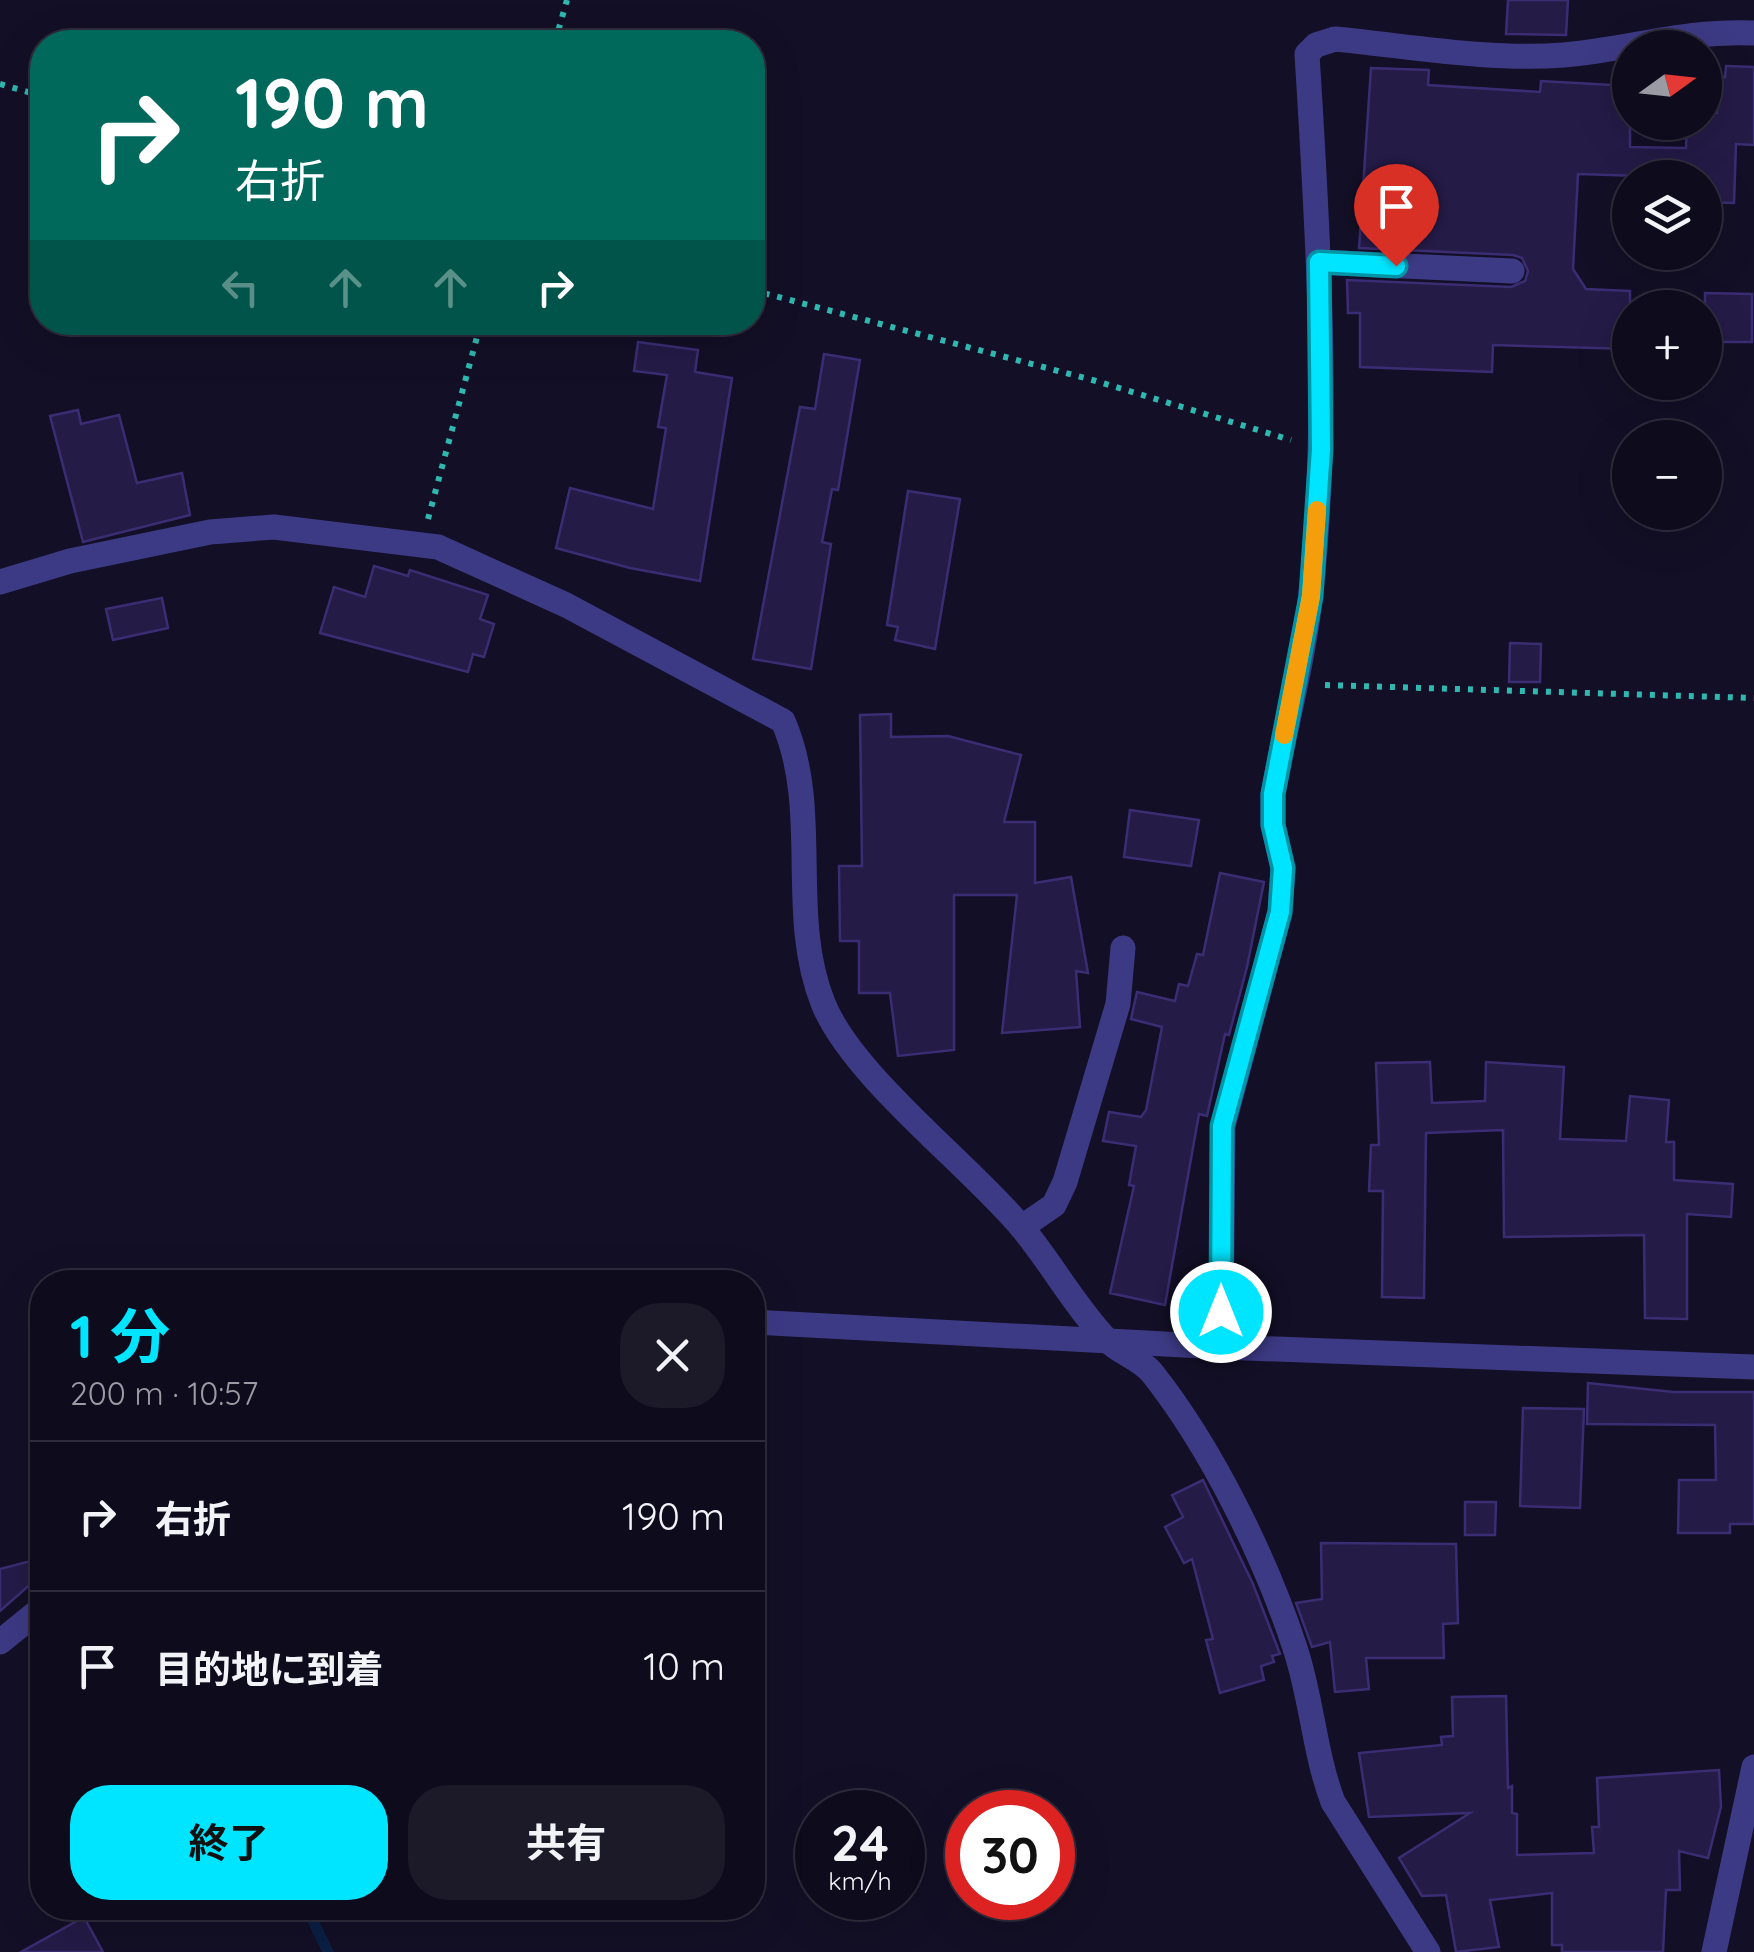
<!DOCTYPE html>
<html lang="ja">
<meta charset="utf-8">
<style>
:root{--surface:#0e0b1c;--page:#1c1929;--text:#f1f3f6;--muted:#9b9ba3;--line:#2e2b3b;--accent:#00e5ff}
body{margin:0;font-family:Quicksand,"Noto Sans JP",sans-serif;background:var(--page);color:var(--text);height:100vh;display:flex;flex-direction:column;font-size:38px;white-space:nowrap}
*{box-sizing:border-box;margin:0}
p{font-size:32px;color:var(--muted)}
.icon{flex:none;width:55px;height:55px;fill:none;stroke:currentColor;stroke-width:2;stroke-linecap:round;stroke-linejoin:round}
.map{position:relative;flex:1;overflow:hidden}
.panel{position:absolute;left:30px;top:1270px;width:735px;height:650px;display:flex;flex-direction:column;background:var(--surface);border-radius:40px;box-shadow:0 10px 40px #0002,0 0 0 2px var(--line)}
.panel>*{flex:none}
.guide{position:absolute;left:30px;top:30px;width:735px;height:305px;border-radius:40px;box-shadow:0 10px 40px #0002,0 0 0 2px var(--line);background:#00695c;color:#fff;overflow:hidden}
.needle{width:65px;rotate:75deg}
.fabs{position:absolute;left:1612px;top:30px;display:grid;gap:20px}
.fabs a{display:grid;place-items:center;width:110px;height:110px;border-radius:50%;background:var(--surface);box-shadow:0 10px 40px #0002,0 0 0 2px var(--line);font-size:50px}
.speed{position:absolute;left:795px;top:1790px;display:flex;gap:20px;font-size:50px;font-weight:700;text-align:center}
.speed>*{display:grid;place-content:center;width:130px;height:130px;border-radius:50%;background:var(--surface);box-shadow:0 10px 40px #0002,0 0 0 2px var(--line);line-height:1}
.speed small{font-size:25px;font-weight:400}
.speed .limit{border:15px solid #d22;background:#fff;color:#111}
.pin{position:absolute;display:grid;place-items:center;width:85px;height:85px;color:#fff;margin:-102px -42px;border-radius:50% 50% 50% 0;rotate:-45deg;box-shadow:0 0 10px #0007}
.pin .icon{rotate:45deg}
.me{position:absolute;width:110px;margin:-55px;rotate:0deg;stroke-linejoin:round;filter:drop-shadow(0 0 8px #0008)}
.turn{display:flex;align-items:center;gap:35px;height:210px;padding:0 40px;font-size:45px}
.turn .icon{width:130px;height:130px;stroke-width:2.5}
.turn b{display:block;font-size:70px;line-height:85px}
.lanes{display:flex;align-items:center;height:95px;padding:0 40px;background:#0003;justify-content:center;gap:50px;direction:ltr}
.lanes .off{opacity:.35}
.round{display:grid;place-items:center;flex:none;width:105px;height:105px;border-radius:40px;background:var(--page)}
.overview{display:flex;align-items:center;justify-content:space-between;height:170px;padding:0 40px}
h1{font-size:60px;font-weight:700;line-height:75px;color:var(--accent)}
.cta{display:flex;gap:20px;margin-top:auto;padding:20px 40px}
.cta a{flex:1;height:115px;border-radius:40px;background:var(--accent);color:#111;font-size:40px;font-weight:700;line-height:115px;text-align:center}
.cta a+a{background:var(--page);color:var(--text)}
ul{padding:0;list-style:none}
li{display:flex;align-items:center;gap:30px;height:150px;padding:0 40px;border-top:2px solid var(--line)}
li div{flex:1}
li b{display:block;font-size:38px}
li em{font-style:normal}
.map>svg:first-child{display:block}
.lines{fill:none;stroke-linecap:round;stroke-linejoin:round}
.stream{stroke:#0a1f44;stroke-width:11}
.building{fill:#241b47;stroke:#3b2d73;stroke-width:2.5}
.path{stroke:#2fb8b0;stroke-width:6;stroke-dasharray:5 8;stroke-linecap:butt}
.minor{stroke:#3d3a85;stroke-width:25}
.route-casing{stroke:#0095a6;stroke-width:25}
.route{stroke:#00e5ff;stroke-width:18}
.slow{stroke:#f59e0b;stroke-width:18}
</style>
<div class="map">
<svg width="1754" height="1952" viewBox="0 0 1754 1952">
<rect width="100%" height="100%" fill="#130f26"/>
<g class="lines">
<path class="stream" d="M307 1908 328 1952"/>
</g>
<g class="building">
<path d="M1508 0H1568L1566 35 1506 34Z"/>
<path d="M1726 66 1754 67V145L1736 144 1734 203 1705 202V178L1578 174 1573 269 1586 289 1630 291V349L1493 345 1492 372 1360 367V313H1348L1347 280 1511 287 1525 281 1528 271 1522 258 1513 255 1359 248 1371 68 1429 70 1428 85 1540 92 1541 81 1630 86V147L1686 148 1687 122H1705V112L1717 113 1718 76 1725 77Z"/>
<path d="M1705 293 1752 294V342H1705Z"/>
<path d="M638 342 698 350 695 372 732 378 700 581 630 568 556 548 570 488 653 509 666 428 658 427 667 375 634 371Z"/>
<path d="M824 354 860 360 838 490 832 489 822 542 831 544 811 669 753 659 800 407 815 409Z"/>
<path d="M78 410 81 424 119 415 137 483 182 473 190 515 83 542 50 416Z"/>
<path d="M908 491 960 499 935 649 895 640 898 627 887 625Z"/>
<path d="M374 566 408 576 410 570 488 595 480 619 494 624 484 657 473 654 468 672 320 633 334 587 365 597Z"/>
<path d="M162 598 168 628 113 640 106 609Z"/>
<path d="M1510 643 1541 644 1540 682H1509Z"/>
<path d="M891 714V737L948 736 1021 755 1004 822H1035V883L1071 877 1088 973 1076 971 1080 1027 1002 1033 1017 895H954V1050L898 1056 890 993H859V941H840L839 866H862L860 715Z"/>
<path d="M1130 810 1199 820 1191 866 1124 857Z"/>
<path d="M1220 873 1264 882 1247 967 1229 1035 1225 1034 1207 1116 1199 1114 1165 1305 1110 1293 1134 1186 1129 1185 1136 1146 1103 1141 1109 1112 1141 1117 1146 1110 1162 1027 1131 1019 1137 992 1175 1001 1179 984 1188 986 1197 954 1203 955Z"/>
<path d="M1430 1062 1432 1103 1485 1101 1486 1062 1564 1067 1560 1139 1626 1141 1630 1096 1669 1100 1666 1142H1674V1180L1733 1184 1731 1217 1687 1214V1319L1645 1318 1644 1235 1504 1237 1503 1130 1426 1133 1424 1298 1382 1297 1383 1191H1369L1371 1145H1379L1376 1063Z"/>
<path d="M1588 1383 1673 1392H1754V1524H1730V1533H1678L1679 1480H1716L1715 1425 1587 1424Z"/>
<path d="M1523 1408 1584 1409 1580 1508 1520 1506Z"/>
<path d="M1203 1480 1253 1584 1280 1654 1272 1656 1274 1662 1261 1666 1264 1680 1220 1693 1206 1640 1213 1639 1192 1559 1184 1563 1165 1527 1183 1517 1172 1495Z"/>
<path d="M1465 1502H1496L1495 1535H1465Z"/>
<path d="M1321 1543 1456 1544 1458 1623 1443 1624 1444 1658H1366L1369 1689 1335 1692 1330 1642 1312 1647 1296 1603 1322 1599Z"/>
<path d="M42 1558V1574L0 1611V1569Z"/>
<path d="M1506 1696 1508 1788 1512 1786V1813L1517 1814V1855L1594 1853 1592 1827H1599L1597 1778 1719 1770 1721 1807 1708 1858 1679 1851 1680 1890H1666L1663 1952H1562V1945H1552V1893L1490 1900 1499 1947 1456 1952 1446 1895 1422 1896 1399 1858 1470 1813 1369 1817 1359 1753 1442 1745 1441 1737 1453 1736 1452 1697Z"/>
<path d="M84 1917 103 1952H21Z"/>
</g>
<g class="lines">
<g class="path">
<path d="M555 42 567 0"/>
<path d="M0 84 42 96"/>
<path d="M752 290 1096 381 1291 440"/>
<path d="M428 519 481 322"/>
<path d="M1325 685 1754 698"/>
</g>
<g class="minor">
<path d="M1319 262 1512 271"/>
<path d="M0 582 70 561 210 532 274 527 438 547 566 605 783 721C822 810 787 913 823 1003 852 1076 970 1165 1023 1229 1052 1264 1074 1305 1105 1338 1118 1353 1141 1358 1153 1374 1212 1449 1265 1557 1295 1648 1312 1699 1314 1752 1333 1802L1428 1952"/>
<path d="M1022 1227 1054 1205 1065 1182 1118 1004 1123 948"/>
<path d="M752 1322 1221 1347 1754 1367"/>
<path d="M1221 1347 1223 1126 1280 912 1283 868 1273 825V794C1285 727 1304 659 1311 592 1330 413 1318 233 1307 54L1316 45 1335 39C1409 46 1490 61 1564 55 1631 49 1684 30 1754 33"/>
<path d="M0 1642 42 1608"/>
<path d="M1714 1952 1754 1767"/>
</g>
</g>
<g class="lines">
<defs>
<path id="route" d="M1221 1312 1222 1126 1280 912 1283 868 1273 825V794L1311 596 1321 449 1319 262 1396 266"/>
</defs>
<use href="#route" class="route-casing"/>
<use href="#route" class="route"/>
<path class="slow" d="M1284 735 1311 596 1317 510"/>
</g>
</svg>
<div class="fabs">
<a><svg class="needle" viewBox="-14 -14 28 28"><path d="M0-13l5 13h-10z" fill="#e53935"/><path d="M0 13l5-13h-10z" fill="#9b9ba3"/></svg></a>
<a><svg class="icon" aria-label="layers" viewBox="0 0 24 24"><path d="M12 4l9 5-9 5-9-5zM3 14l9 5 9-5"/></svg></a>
<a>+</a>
<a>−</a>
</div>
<div class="speed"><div>24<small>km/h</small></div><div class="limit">30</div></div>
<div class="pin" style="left:1396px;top:266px;background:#d93025"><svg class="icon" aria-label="arrive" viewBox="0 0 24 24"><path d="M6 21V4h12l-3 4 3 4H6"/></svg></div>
<svg class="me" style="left:1221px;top:1312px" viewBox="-20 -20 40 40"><circle r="17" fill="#00e5ff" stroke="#fff" stroke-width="3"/><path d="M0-11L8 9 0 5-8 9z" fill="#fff"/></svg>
<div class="guide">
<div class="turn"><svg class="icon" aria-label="right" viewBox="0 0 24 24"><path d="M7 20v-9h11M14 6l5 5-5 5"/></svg><div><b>190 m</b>右折</div></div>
<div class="lanes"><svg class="icon off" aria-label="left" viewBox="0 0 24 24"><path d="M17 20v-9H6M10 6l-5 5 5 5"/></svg><svg class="icon off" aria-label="ahead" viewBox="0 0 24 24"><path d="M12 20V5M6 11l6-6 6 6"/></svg><svg class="icon off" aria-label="ahead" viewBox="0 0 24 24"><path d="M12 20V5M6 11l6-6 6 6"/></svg><svg class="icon" aria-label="right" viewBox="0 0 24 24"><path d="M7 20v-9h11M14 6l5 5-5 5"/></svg></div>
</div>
<section class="panel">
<div class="overview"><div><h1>1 分</h1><p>200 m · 10:57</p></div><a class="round"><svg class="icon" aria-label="close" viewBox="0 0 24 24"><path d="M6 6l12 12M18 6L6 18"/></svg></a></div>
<ul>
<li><svg class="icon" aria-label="right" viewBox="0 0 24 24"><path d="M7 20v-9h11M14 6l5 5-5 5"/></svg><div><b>右折</b></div><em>190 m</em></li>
<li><svg class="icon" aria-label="arrive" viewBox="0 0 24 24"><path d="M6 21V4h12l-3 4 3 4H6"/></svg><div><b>目的地に到着</b></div><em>10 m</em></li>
</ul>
<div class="cta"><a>終了</a><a>共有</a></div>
</section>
</div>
